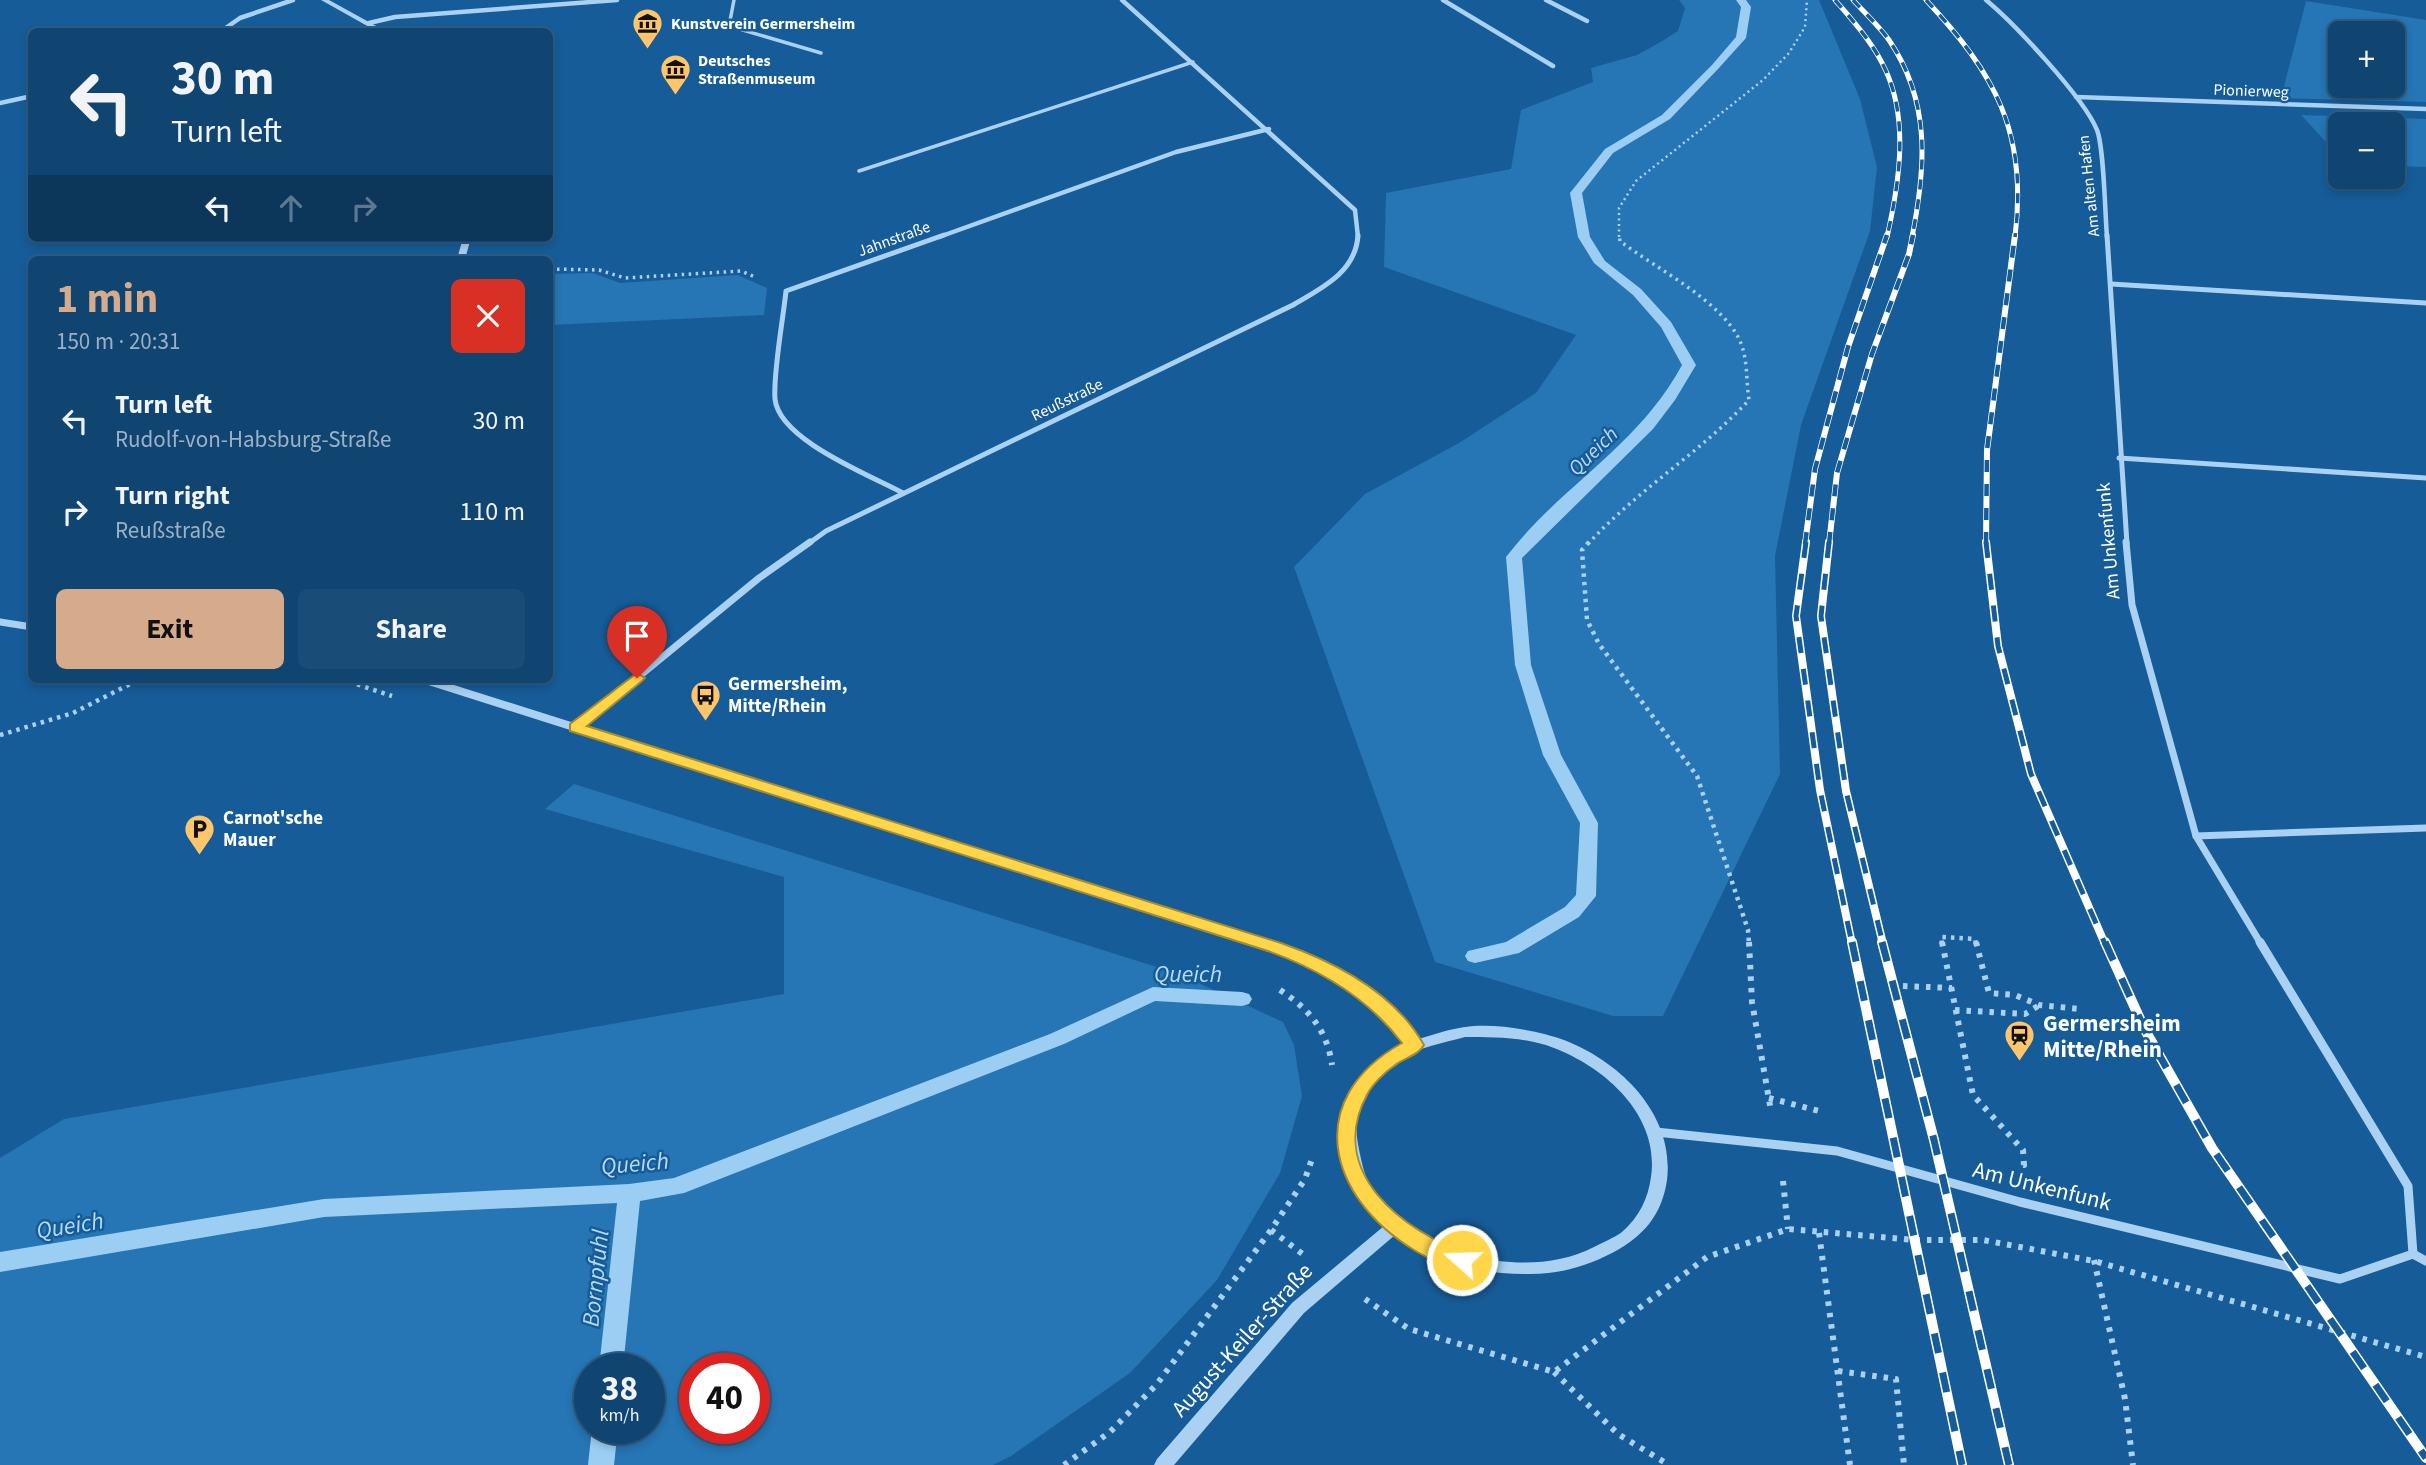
<!DOCTYPE html>
<meta charset="utf-8">
<style>
:root{--surface:#104572;--page:#194c77;--text:#f1f3f6;--muted:#9cb1c4;--line:#305d84;--accent:#d6ab8b}
body{margin:0;font-family:"Source Sans 3",sans-serif;background:var(--page);color:var(--text);height:100vh;display:flex;flex-direction:column;font-size:26px;white-space:nowrap}
*{box-sizing:border-box;margin:0}
p{font-size:23px;color:var(--muted)}
.icon{flex:none;width:38px;height:38px;fill:none;stroke:currentColor;stroke-width:2;stroke-linecap:round;stroke-linejoin:round}
.map{position:relative;flex:1;overflow:hidden}
.panel{position:absolute;left:28px;top:256px;width:525px;height:427px;display:flex;flex-direction:column;background:var(--surface);border-radius:10px;box-shadow:0 4px 10px #0003,0 0 0 2px var(--line)}
.panel>*{flex:none}
.guide{position:absolute;left:28px;top:28px;width:525px;height:214px;border-radius:10px;box-shadow:0 4px 10px #0003,0 0 0 2px var(--line);background:#104572;color:var(--text);overflow:hidden}
.controls{position:absolute;left:2328px;top:21px;display:grid;gap:14px}
.controls a{display:grid;place-items:center;width:77px;height:77px;border-radius:10px;background:var(--surface);box-shadow:0 4px 10px #0003,0 0 0 2px var(--line);font-size:35px}
.speed{position:absolute;left:574px;top:1353px;display:flex;gap:14px;font-size:35px;font-weight:700;text-align:center}
.speed>*{display:grid;place-content:center;width:91px;height:91px;border-radius:50%;background:var(--surface);box-shadow:0 4px 10px #0003,0 0 0 2px var(--line);line-height:1}
.speed small{font-size:18px;font-weight:400}
.speed .limit{border:10px solid #d22;background:#fff;color:#111}
.pin{position:absolute;display:grid;place-items:center;width:60px;height:60px;color:#fff;margin:-72px -30px;border-radius:50% 50% 50% 0;rotate:-45deg;box-shadow:0 0 7px #0007}
.pin .icon{rotate:45deg}
.me{position:absolute;width:77px;margin:-38px;rotate:290deg;stroke-linejoin:round;filter:drop-shadow(0 0 5px #0008)}
.turn{display:flex;align-items:center;gap:24px;height:147px;padding:0 28px;font-size:32px}
.turn .icon{width:91px;height:91px;stroke-width:2.5}
.turn b{display:block;font-size:49px;line-height:60px}
.lanes{display:flex;align-items:center;height:66px;padding:0 28px;background:#0003;justify-content:center;gap:35px;direction:ltr}
.lanes .off{opacity:.35}
.round{display:grid;place-items:center;flex:none;width:74px;height:74px;border-radius:10px;background:var(--page)}
.head{display:flex;align-items:center;justify-content:space-between;height:119px;padding:0 28px}
h1{font-size:42px;font-weight:700;line-height:52px;color:var(--accent)}
.button{display:flex;gap:14px;margin-top:auto;padding:14px 28px}
.button a{flex:1;height:80px;border-radius:10px;background:var(--accent);color:#111;font-size:28px;font-weight:700;line-height:80px;text-align:center}
.button a+a{background:var(--page);color:var(--text)}
ul{padding:0;list-style:none}
li{display:flex;align-items:center;gap:21px;height:91px;padding:0 28px}
li div{flex:1}
li b{display:block;font-size:26px}
li em{font-style:normal}
.map>svg:first-child{display:block}
.green{fill:#2675b4;fill-rule:evenodd}
.lines{fill:none;stroke-linecap:round;stroke-linejoin:round}
.stream{fill:#9ccef4;fill-rule:evenodd}
.path-far3{stroke:#aad1f2;stroke-width:2.5;stroke-dasharray:2 3.5;stroke-linecap:butt}
.path-far2{stroke:#aad1f2;stroke-width:3.5;stroke-dasharray:2.5 4.5;stroke-linecap:butt}
.path-far1{stroke:#aad1f2;stroke-width:4.5;stroke-dasharray:3.5 5;stroke-linecap:butt}
.path{stroke:#aad1f2;stroke-width:6;stroke-dasharray:4.5 7;stroke-linecap:butt}
.service{stroke:#aad1f2;stroke-width:3.5}
.minor-far3{stroke:#aad1f2;stroke-width:4.5}
.minor-far2{stroke:#aad1f2;stroke-width:5}
.minor-far1{stroke:#aad1f2;stroke-width:7}
.minor{stroke:#aad1f2;stroke-width:9}
.tertiary{fill:#aad1f2;fill-rule:evenodd}
.rail-far3-casing{stroke:#fff;stroke-width:5}
.rail-far2-casing{stroke:#fff;stroke-width:6}
.rail-far1-casing{stroke:#fff;stroke-width:8}
.rail-casing{stroke:#fff;stroke-width:10}
.rail-far3{stroke:#165c98;stroke-width:3.5;stroke-dasharray:10;stroke-linecap:butt}
.rail-far2{stroke:#165c98;stroke-width:4.5;stroke-dasharray:12;stroke-linecap:butt}
.rail-far1{stroke:#165c98;stroke-width:5;stroke-dasharray:16;stroke-linecap:butt}
.rail{stroke:#165c98;stroke-width:7;stroke-dasharray:20;stroke-linecap:butt}
.route{fill:#ffd54a;stroke:#a68a30;stroke-width:2}
.labels{text-anchor:middle;dominant-baseline:central;stroke-width:5;stroke-linejoin:round;paint-order:stroke}
.far-poi-label{font-size:16px;font-weight:bold;fill:#fff;stroke:#165c98;text-anchor:start}
.far-street-label{font-size:16px;fill:#fff;stroke:#165c98}
.street-label{font-size:19px;fill:#fff;stroke:#165c98}
.poi-label{font-size:19px;font-weight:bold;fill:#fff;stroke:#165c98;text-anchor:start}
.water-label{font-size:21px;font-style:italic;fill:#b6dbf8;stroke:#165c98}
.near-poi-label{font-size:23px;font-weight:bold;fill:#fff;stroke:#165c98;text-anchor:start}
.near-street-label{font-size:23px;fill:#fff;stroke:#165c98}
.near-water-label{font-size:24px;font-style:italic;fill:#b6dbf8;stroke:#165c98}
</style>
<div class="map">
<svg width="2426" height="1465" viewBox="0 0 2426 1465">
<rect width="100%" height="100%" fill="#165c98"/>
<g class="green">
<path d="M1679 0H1819L1860 99 1877 167 1870 231 1801 425 1775 556 1780 774 1663 1016H1613L1435 962 1294 567 1365 494 1459 443 1536 393 1576 335 1384 267 1386 193 1511 169 1521 110 1593 82 1591 68 1637 55 1659 43 1678 31 1685 8Z"/>
<path d="M2306 1 2426 20V102L2281 98ZM2340 33H2392V86H2340Z"/>
<path d="M2301 115 2426 119V167L2392 166V124H2340V157Z"/>
<path d="M593 273 620 283 738 275 767 288 764 315 550 325V274Z"/>
<path d="M574 784 1179 974 1283 1022 1294 1045 1302 1096 1280 1173 1217 1280 1130 1373 1011 1456 993 1465H0V1158L64 1119 784 994V877L545 809ZM649 1368V1428H590V1368ZM754 1368V1428H695V1368Z"/>
</g>
<g class="lines">
<g class="stream">
<path d="M1736 0H1746L1751 7 1746 38 1718 69 1670 119 1613 153 1582 193 1590 237 1605 261 1641 289 1671 322 1696 365 1675 400 1653 429 1522 558 1531 665 1561 755 1598 823 1596 896 1579 917 1519 953 1475 963 1468 961 1465 956 1468 951 1506 942 1565 907 1576 895 1580 823 1543 755 1515 665 1506 557C1561 485 1637 448 1682 365L1661 327 1633 295 1594 263 1578 237 1570 193 1605 149 1662 115 1712 65 1736 37 1741 7Z"/>
<path d="M1153 987 1242 992 1249 994 1252 999 1249 1004 1242 1006 1155 1001 1064 1044 684 1193 640 1201 623 1368H599L617 1203 324 1217 0 1272V1252L324 1199 629 1184 674 1178 1050 1034Z"/>
<path d="M592 1428H618L614 1465H588Z"/>
</g>
<path class="path-far3" d="M1619 237V208L1636 181 1763 80 1789 53 1805 27 1807 0"/>
<g class="path-far2">
<path d="M550 269 599 270 625 278 741 271 755 277"/>
<path d="M1588 544C1637 490 1700 453 1749 400 1746 381 1748 359 1740 341 1722 301 1655 268 1620 241L1619 235"/>
</g>
<g class="path-far1">
<path d="M1589 542 1582 550 1587 620 1599 644 1697 776 1748 930 1749 944"/>
<path d="M341 679 392 696"/>
<path d="M0 735 73 713 140 679"/>
<path d="M1942 944 1941 937 1975 939 1976 944"/>
</g>
<g class="path">
<path d="M1749 942 1752 1002 1771 1111"/>
<path d="M1942 942 1973 1095 2023 1150 2024 1165 2020 1164"/>
<path d="M1976 942 1989 993 2015 995 2039 1005 2080 1009"/>
<path d="M1903 986 1952 988"/>
<path d="M1280 990C1309 1009 1327 1030 1332 1065"/>
<path d="M1955 1010 2025 1014 2038 1006"/>
<path d="M1769 1098 1819 1111"/>
<path d="M1783 1181 1788 1229"/>
<path d="M1271 1230 1304 1255"/>
<path d="M1819 1233 1850 1465"/>
<path d="M2094 1260 2125 1399 2133 1465"/>
<path d="M1365 1299 1409 1329 1554 1372 1707 1257 1788 1229 1915 1240H1983L2094 1261 2426 1357"/>
<path d="M1838 1371 1896 1379 1904 1465"/>
<path d="M1554 1372 1618 1434 1669 1465"/>
<path d="M1064 1465 1110 1432 1157 1384 1271 1230 1305 1179 1312 1159"/>
</g>
<g class="service">
<path d="M734 0 729 26 821 53"/>
<path d="M859 171 1193 62"/>
</g>
<g class="minor-far3">
<path d="M1122 0 1355 210 1358 237"/>
<path d="M1443 0 1553 66"/>
<path d="M1546 0 1587 21"/>
<path d="M1986 0C2014 23 2084 98 2097 130 2104 147 2105 214 2107 237"/>
<path d="M369 23 395 17 617 0"/>
<path d="M220 32 240 18 293 0"/>
<path d="M2076 97 2426 109"/>
<path d="M0 103 32 96"/>
<path d="M939 237 1176 152 1269 129"/>
</g>
<g class="minor-far2">
<path d="M2107 235 2127 544"/>
<path d="M416 238 467 241"/>
<path d="M2111 284 2426 303"/>
<path d="M2119 458 2426 478"/>
<path d="M903 493C870 475 779 440 775 399 773 373 783 320 786 291L944 235"/>
<path d="M808 544 826 531 1293 305C1322 288 1356 272 1358 235"/>
</g>
<g class="minor-far1">
<path d="M2126 542 2132 605 2196 836 2261 944"/>
<path d="M0 622 32 627"/>
<path d="M576 728 759 578 810 542"/>
<path d="M2196 836 2426 828"/>
</g>
<g class="minor">
<path d="M2260 942 2408 1186 2413 1254"/>
<path d="M1656 1132 1837 1151 2020 1202 2340 1279 2413 1254 2426 1261"/>
</g>
<g class="tertiary">
<path d="M321 0H329L387 32H378Z"/>
<path d="M463 238H471L465 259H457Z"/>
<path d="M417 679H435L1323 960 1375 996 1418 1039C1433 1035 1449 1029 1465 1027 1494 1023 1537 1030 1564 1040 1621 1062 1675 1115 1667 1180 1662 1215 1643 1237 1612 1253 1585 1267 1556 1275 1525 1274 1481 1274 1431 1264 1395 1235L1304 1313 1174 1465H1154L1157 1459 1292 1303 1384 1226C1374 1217 1368 1208 1360 1197 1324 1139 1341 1071 1405 1044 1379 1012 1348 988 1313 966L419 682ZM1465 1037C1494 1037 1526 1037 1554 1048 1606 1068 1660 1116 1651 1177 1648 1199 1639 1217 1622 1232 1614 1238 1603 1242 1594 1247 1542 1274 1470 1263 1420 1236 1413 1232 1406 1225 1399 1220 1394 1216 1388 1212 1383 1206 1366 1184 1363 1170 1358 1144 1351 1110 1372 1076 1400 1059 1420 1047 1443 1043 1465 1037Z"/>
</g>
<defs>
<g id="rail-far3">
<path d="M1835 0C1854 22 1874 44 1886 71 1909 122 1899 184 1887 237"/>
<path d="M1853 0C1865 13 1879 26 1889 40 1931 102 1926 167 1912 237"/>
<path d="M1926 0C1995 74 2028 132 2015 237"/>
</g>
<g id="rail-far2">
<path d="M1805 544 1815 469 1848 347 1887 235"/>
<path d="M1829 544 1837 473 1872 354 1909 254 1913 235"/>
<path d="M1986 544 1987 450 2015 235"/>
</g>
<g id="rail-far1">
<path d="M1806 542 1796 616 1820 790 1852 944"/>
<path d="M1829 542 1821 616 1846 791 1883 944"/>
<path d="M1986 542 1998 646 2031 774 2105 944"/>
</g>
<g id="rail">
<path d="M1852 942 1962 1465"/>
<path d="M1882 942 1934 1140 2009 1465"/>
<path d="M2105 942 2145 1030 2212 1148 2426 1458"/>
</g>
</defs>
<use href="#rail-far3" class="rail-far3-casing"/>
<use href="#rail-far2" class="rail-far2-casing"/>
<use href="#rail-far1" class="rail-far1-casing"/>
<use href="#rail" class="rail-casing"/>
<use href="#rail-far3" class="rail-far3"/>
<use href="#rail-far2" class="rail-far2"/>
<use href="#rail-far1" class="rail-far1"/>
<use href="#rail" class="rail"/>
</g>
<path class="route" d="M637 673 645 678 642 681 587 726 1281 943C1335 962 1395 993 1424 1045 1418 1056 1403 1058 1394 1066 1385 1072 1373 1084 1368 1093 1324 1172 1404 1232 1469 1254L1473 1260 1469 1266C1452 1272 1429 1259 1414 1250 1327 1197 1302 1099 1402 1043 1368 998 1321 970 1268 951L570 731V724Z"/>
<defs>
<symbol id="museum-pin" viewBox="-11 -11 22 30"><path d="M0 17L-7.5 6A9.5 9.5 0 1 1 7.5 6Z" fill="#ffc56a" stroke="#165c98"/><path d="M0-6L6-3V-2H-6V-3ZM-5-1h2V3h-2ZM-1-1h2V3h-2ZM3-1h2V3H3ZM-6 4H6V6H-6Z" fill="#111"/></symbol>
<symbol id="bus-pin" viewBox="-11 -11 22 30"><path d="M0 17L-7.5 6A9.5 9.5 0 1 1 7.5 6Z" fill="#ffc56a" stroke="#165c98"/><path d="M-5-6H5V4H4V6H2V4H-2V6H-4V4H-5ZM-3.5-4V0h7V-4ZM-3.5 1.2v1.5H-2V1.2ZM2 1.2v1.5H3.5V1.2Z" fill="#111"/></symbol>
<symbol id="parking-pin" viewBox="-11 -11 22 30"><path d="M0 17L-7.5 6A9.5 9.5 0 1 1 7.5 6Z" fill="#ffc56a" stroke="#165c98"/><path d="M-3.5-5.5H1a3.5 3.5 0 0 1 0 7H-1V5.5H-3.5ZM-1-3.4V-.6H.8a1.4 1.4 0 0 0 0-2.8Z" fill="#111"/></symbol>
<symbol id="station-pin" viewBox="-11 -11 22 30"><path d="M0 17L-7.5 6A9.5 9.5 0 1 1 7.5 6Z" fill="#ffc56a" stroke="#165c98"/><path d="M-3-6H3Q5-6 5-4V2Q5 4 3 4L4.5 6H3L1.5 4h-3L-3 6H-4.5L-3 4Q-5 4-5 2V-4Q-5-6-3-6ZM-3.5-4v3h7v-3ZM-3.5 1v1.5H-2V1ZM2 1v1.5H3.5V1Z" fill="#111"/></symbol>
</defs>
<g fill-rule="evenodd">
<use href="#museum-pin" x="630" y="6" width="35" height="47"/>
<use href="#museum-pin" x="658" y="52" width="35" height="47"/>
<use href="#bus-pin" x="688" y="678" width="35" height="47"/>
<use href="#parking-pin" x="182" y="812" width="35" height="47"/>
<use href="#station-pin" x="2002" y="1018" width="35" height="47"/>
</g>
<g class="labels">
<g class="far-poi-label">
<text x="671" y="24">Kunstverein Germersheim</text>
<text x="698" y="61">Deutsches<tspan x="698" dy="18">Straßenmuseum</tspan></text>
</g>
<g class="far-street-label">
<text transform="translate(2251 91) rotate(2)">Pionierweg</text>
<text transform="translate(2089 186) rotate(-96)">Am alten Hafen</text>
<text transform="translate(894 239) rotate(-20)">Jahnstraße</text>
<text transform="translate(1067 400) rotate(-26)">Reußstraße</text>
</g>
<g class="street-label">
<text transform="translate(2109 541) rotate(-95)">Am Unkenfunk</text>
</g>
<g class="poi-label">
<text x="728" y="684">Germersheim,<tspan x="728" dy="22">Mitte/Rhein</tspan></text>
<text x="223" y="818">Carnot'sche<tspan x="223" dy="22">Mauer</tspan></text>
</g>
<g class="water-label">
<text transform="translate(1593 451) rotate(-44)">Queich</text>
</g>
<g class="near-poi-label">
<text x="2043" y="1023">Germersheim<tspan x="2043" dy="26">Mitte/Rhein</tspan></text>
</g>
<g class="near-street-label">
<text transform="translate(2042 1186) rotate(14)">Am Unkenfunk</text>
<text transform="translate(1242 1340) rotate(-48)">August-Keiler-Straße</text>
</g>
<g class="near-water-label">
<text x="1188" y="974">Queich</text>
<text transform="translate(635 1164) rotate(-5)">Queich</text>
<text transform="translate(70 1226) rotate(-9)">Queich</text>
<text transform="translate(596 1278) rotate(-84)">Bornpfuhl</text>
</g>
</g>
</svg>
<div class="controls">
<a>+</a>
<a>−</a>
</div>
<div class="speed"><div>38<small>km/h</small></div><div class="limit">40</div></div>
<div class="pin" style="left:637px;top:678px;background:#d93025"><svg class="icon" aria-label="arrive" viewBox="0 0 24 24"><path d="M6 21V4h12l-3 4 3 4H6"/></svg></div>
<svg class="me" style="left:1462px;top:1260px" viewBox="-20 -20 40 40"><circle r="17" fill="#ffd54a" stroke="#fff" stroke-width="3"/><path d="M0-11L8 9 0 5-8 9z" fill="#fff"/></svg>
<div class="guide">
<div class="turn"><svg class="icon" aria-label="left" viewBox="0 0 24 24"><path d="M17 20v-9H6M10 6l-5 5 5 5"/></svg><div><b>30 m</b>Turn left</div></div>
<div class="lanes"><svg class="icon" aria-label="left" viewBox="0 0 24 24"><path d="M17 20v-9H6M10 6l-5 5 5 5"/></svg><svg class="icon off" aria-label="ahead" viewBox="0 0 24 24"><path d="M12 20V5M6 11l6-6 6 6"/></svg><svg class="icon off" aria-label="right" viewBox="0 0 24 24"><path d="M7 20v-9h11M14 6l5 5-5 5"/></svg></div>
</div>
<section class="panel">
<div class="head"><div><h1>1 min</h1><p>150 m · 20:31</p></div><a class="round" style="background:#d93025;color:#fff"><svg class="icon" aria-label="close" viewBox="0 0 24 24"><path d="M6 6l12 12M18 6L6 18"/></svg></a></div>
<ul>
<li><svg class="icon" aria-label="left" viewBox="0 0 24 24"><path d="M17 20v-9H6M10 6l-5 5 5 5"/></svg><div><b>Turn left</b><p>Rudolf-von-Habsburg-Straße</p></div><em>30 m</em></li>
<li><svg class="icon" aria-label="right" viewBox="0 0 24 24"><path d="M7 20v-9h11M14 6l5 5-5 5"/></svg><div><b>Turn right</b><p>Reußstraße</p></div><em>110 m</em></li>
</ul>
<div class="button"><a>Exit</a><a>Share</a></div>
</section>
</div>
